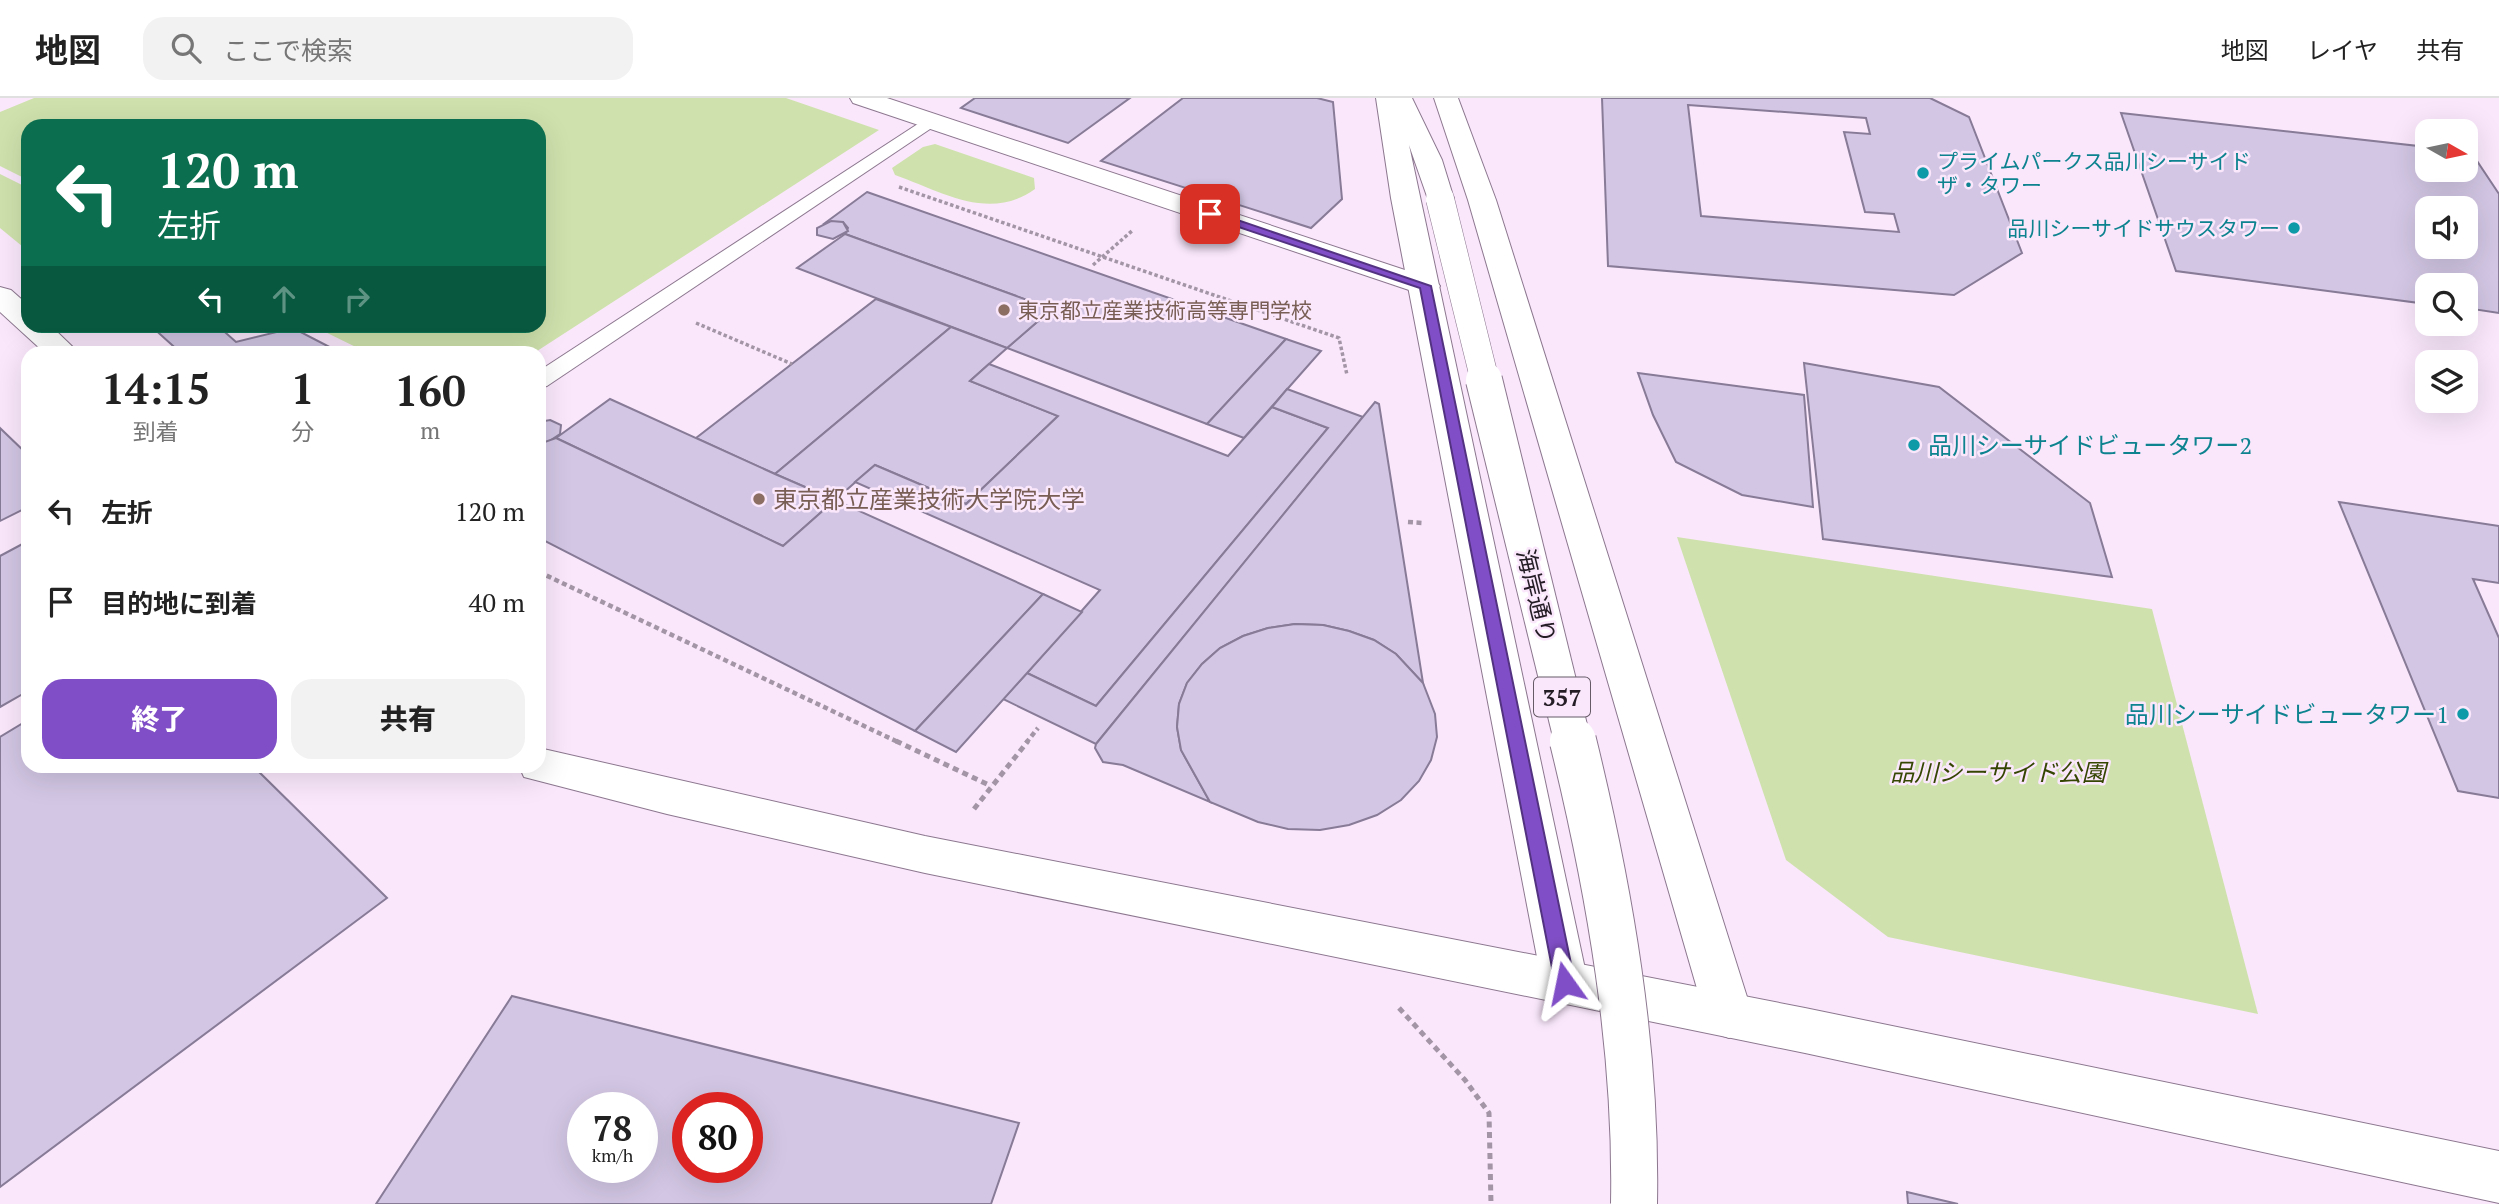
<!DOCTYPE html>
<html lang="ja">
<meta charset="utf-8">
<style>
:root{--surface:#fff;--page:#f2f2f2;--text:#222;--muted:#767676;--line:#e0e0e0;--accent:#804ec6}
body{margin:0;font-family:"PT Serif","Noto Sans JP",serif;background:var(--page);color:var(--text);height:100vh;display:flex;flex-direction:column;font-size:26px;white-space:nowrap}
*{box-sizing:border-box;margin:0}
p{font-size:23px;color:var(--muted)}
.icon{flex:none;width:38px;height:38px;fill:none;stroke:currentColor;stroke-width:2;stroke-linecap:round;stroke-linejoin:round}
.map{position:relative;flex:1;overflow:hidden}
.panel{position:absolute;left:21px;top:248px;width:525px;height:427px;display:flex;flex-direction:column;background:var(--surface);border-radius:21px;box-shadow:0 7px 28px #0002}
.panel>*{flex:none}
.top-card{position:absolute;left:21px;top:21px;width:525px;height:214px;border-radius:21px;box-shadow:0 7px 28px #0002;background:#0b6e4f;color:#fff;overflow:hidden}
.needle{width:46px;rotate:99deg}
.controls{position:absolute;left:2415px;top:21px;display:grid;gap:14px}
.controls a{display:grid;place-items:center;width:63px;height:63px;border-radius:14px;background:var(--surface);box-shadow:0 7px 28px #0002;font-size:35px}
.speed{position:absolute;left:567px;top:994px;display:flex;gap:14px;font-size:35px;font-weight:700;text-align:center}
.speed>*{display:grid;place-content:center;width:91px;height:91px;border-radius:50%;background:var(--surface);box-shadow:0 7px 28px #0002;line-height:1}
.speed small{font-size:18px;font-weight:400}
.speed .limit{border:10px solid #d22;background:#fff;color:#111}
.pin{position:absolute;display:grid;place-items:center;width:60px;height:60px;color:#fff;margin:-30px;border-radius:14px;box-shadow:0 4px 10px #0006}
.me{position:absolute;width:77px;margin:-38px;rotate:348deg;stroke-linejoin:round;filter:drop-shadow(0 0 5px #0008)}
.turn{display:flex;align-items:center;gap:24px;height:147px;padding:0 21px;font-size:32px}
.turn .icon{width:91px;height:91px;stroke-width:2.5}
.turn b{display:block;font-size:49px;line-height:60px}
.lanes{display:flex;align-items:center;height:66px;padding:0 21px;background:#0003;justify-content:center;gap:35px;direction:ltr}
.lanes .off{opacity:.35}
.eta{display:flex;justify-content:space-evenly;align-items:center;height:119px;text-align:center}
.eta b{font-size:42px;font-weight:800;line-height:49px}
.primary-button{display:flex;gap:14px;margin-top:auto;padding:14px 21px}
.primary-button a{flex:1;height:80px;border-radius:21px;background:var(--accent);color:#fff;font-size:28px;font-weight:800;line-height:80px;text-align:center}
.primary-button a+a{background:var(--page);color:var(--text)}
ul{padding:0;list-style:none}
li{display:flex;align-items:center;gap:21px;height:91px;padding:0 21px}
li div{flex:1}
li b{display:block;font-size:26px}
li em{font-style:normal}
header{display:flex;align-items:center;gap:42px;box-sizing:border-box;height:98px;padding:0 35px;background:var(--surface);border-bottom:2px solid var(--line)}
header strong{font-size:33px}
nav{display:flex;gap:38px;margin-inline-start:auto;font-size:24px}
.search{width:490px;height:63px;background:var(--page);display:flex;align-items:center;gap:18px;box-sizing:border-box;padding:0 24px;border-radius:21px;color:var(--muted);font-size:26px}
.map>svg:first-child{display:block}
.green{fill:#cfe2ad}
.building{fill:#d2c6e4;stroke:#877b97;stroke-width:2;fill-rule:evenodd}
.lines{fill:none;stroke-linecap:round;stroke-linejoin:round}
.service-casing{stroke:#8c778f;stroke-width:2}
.minor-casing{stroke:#8c778f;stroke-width:2}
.tertiary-casing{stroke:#8c778f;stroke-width:2}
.trunk-casing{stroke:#8c778f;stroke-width:2}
.path-far2{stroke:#a395a5;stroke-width:3.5;stroke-dasharray:3.5 2.5;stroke-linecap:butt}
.path-far1{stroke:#a395a5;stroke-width:4.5;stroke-dasharray:5 3.5;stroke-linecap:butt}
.path{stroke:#a395a5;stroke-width:5;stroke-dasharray:6 4.5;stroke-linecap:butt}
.service{fill:#fff;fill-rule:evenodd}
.minor{fill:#fff;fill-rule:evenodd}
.tertiary{fill:#fff;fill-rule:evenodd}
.trunk{fill:#fff;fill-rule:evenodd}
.trunk-bridge-far2-casing{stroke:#8c778f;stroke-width:29;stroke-linecap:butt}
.trunk-bridge-far1-casing{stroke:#8c778f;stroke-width:38;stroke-linecap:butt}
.trunk-bridge-casing{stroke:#8c778f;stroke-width:48;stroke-linecap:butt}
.trunk-bridge-far2{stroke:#fff;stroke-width:28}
.trunk-bridge-far1{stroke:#fff;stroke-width:36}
.trunk-bridge{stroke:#fff;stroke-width:46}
.route{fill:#804ec6;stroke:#533381;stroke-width:2}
.culture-dot{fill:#0f9aa8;stroke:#fae7fc;stroke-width:2.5}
.education-dot{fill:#8d6e63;stroke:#fae7fc;stroke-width:2.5}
.labels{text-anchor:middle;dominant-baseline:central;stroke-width:5;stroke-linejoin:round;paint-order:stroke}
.far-culture-label{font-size:21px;fill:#0d838f;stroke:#fae7fc;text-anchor:start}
.far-education-label{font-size:21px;fill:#785e54;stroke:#fae7fc;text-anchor:start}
.shield{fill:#fae7fc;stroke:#655a66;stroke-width:2}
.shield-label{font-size:23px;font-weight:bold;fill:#251d26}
.culture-label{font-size:24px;fill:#0d838f;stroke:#fae7fc;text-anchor:start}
.education-label{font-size:24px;fill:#785e54;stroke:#fae7fc;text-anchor:start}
.street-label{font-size:24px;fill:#251d26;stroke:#fae7fc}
.park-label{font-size:24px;font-style:italic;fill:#354603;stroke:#fae7fc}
</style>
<header>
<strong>地図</strong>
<div class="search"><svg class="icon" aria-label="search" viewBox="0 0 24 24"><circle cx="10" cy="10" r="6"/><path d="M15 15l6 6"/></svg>ここで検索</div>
<nav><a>地図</a><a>レイヤ</a><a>共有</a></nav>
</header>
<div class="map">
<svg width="2499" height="1106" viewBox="0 0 2499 1106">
<rect width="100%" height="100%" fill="#fae7fc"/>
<g class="green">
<path d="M34 0H786L879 32 534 255H368L313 228H539V28H28V82L0 68V14Z"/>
<path d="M935 46 1034 80 1035 91C989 124 943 94 895 77L892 70 923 49Z"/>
<path d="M0 76 28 90V153L0 130Z"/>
<path d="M1677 439 2152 511 2258 916 1888 839 1786 762Z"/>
</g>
<g class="building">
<path d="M975 0H1130L1068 45 961 10Z"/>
<path d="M1183 0H1317L1333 4 1342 101 1311 130 1101 63Z"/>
<path d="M1602 0H1930L1969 19 2022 155 1954 197 1608 168ZM1688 7 1866 20 1870 36 1844 34 1865 114 1894 116 1899 134 1701 118Z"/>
<path d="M2121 15 2427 49V72H2466V53L2471 54 2499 96V215L2466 210V187H2427V206L2176 173ZM2427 110H2466V149H2427Z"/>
<path d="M867 94 1286 241 1207 326 1007 250 1052 211 845 136 848 130 843 124 825 125Z"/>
<path d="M831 123 843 124 848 133 833 141 817 137V130Z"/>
<path d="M845 136 1052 211 1007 250 797 170Z"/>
<path d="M876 201 951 229 775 376 696 340Z"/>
<path d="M151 228H218L236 244 293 230 343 256H182Z"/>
<path d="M951 229 1007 250 970 283 1058 318 966 406 875 367 835 402 775 376Z"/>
<path d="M1286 241 1321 253 1244 340 1207 326Z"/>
<path d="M1804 265 1939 289 2090 405 2112 479 1823 441Z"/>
<path d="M989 266 1228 358 1272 309 1328 330 1096 608 1027 575 1100 492 855 384 875 367 966 406 1058 318 970 283Z"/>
<path d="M1638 275 1804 297 1813 409 1742 397 1676 364 1653 317Z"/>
<path d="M1287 291 1363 319 1096 646 1003 601 1027 575 1096 608 1328 330 1272 309Z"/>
<path d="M610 301 775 376 835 402 783 448 556 340Z"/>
<path d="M1375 304 1379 306 1423 585 1396 556 1374 542 1349 533 1323 527 1295 526 1268 530 1243 538 1220 550 1202 566 1187 585 1179 606 1177 629 1181 652 1210 704 1123 667 1103 664 1095 650 1096 646Z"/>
<path d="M550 322 561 327 560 336 548 344 539 346V324Z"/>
<path d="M0 330 28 357V409L0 423Z"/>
<path d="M556 340 783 448 835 402 1043 496 915 633 539 440V346Z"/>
<path d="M2339 404 2499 428V485L2473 481 2499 540V700L2458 693Z"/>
<path d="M28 443V593L0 609V458Z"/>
<path d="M1043 496 1082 514 956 654 915 633Z"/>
<path d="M1295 526 1323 527 1349 533 1374 542 1396 556 1423 585 1435 616 1437 639 1431 662 1419 683 1401 702 1377 717 1349 727 1320 732 1288 731 1258 724 1210 704 1181 652 1177 629 1179 606 1187 585 1202 566 1220 550 1243 538 1268 530Z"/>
<path d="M28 622V668H253L387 800 0 1089V639Z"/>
<path d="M512 898 1019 1025 991 1106H376ZM583 1010H642V1069H583ZM688 1010H747V1069H688Z"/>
<path d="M1907 1094 1958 1106H1908Z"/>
</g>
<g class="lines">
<defs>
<path id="service" d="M930 18 936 19 939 23 936 27 547 288 539 290V273Z"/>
<path id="minor" d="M850 0H887L1435 182 1440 188 1435 194 1425 197 1415 194 853 5Z"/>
<g id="tertiary">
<path d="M0 189 11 192 28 207V228H51L80 256H46L0 214Z"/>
<path d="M539 650 925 738 1805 910 2499 1053V1105L1805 955 925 775 667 716 524 679 519 668H539Z"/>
</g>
<g id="trunk">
<path d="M1376 0H1412L1442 62 1454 101 1450 107 1440 109 1430 107 1409 47 1588 885 1581 900 1565 906 1549 900 1542 885 1391 100Z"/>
<path d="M1434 0H1458L1496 102 1753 918 1746 934 1729 940 1712 934 1705 918 1468 102Z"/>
</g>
</defs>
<use href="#service" class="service-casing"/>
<use href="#minor" class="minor-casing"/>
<use href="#tertiary" class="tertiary-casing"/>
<use href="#trunk" class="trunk-casing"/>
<g class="path-far2">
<path d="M899 89 1339 240 1347 277"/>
<path d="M1093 167 1133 132"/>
<path d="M696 225 792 266"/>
</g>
<g class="path-far1">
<path d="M1408 424 1423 425"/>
<path d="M539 474 900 645"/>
<path d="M1026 645 1038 630"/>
</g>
<g class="path">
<path d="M896 643 991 688"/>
<path d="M974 711 1028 643"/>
<path d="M1399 910 1465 982 1489 1015 1491 1106"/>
</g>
<use href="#service" class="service"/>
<use href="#minor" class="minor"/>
<use href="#tertiary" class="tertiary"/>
<use href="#trunk" class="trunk"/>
<defs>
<path id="trunk-bridge-far2" d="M1440 101 1485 283"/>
<path id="trunk-bridge-far1" d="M1484 282 1573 645"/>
<path id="trunk-bridge" d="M1573 643C1610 794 1637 951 1634 1106"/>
</defs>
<use href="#trunk-bridge-far2" class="trunk-bridge-far2-casing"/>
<use href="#trunk-bridge-far1" class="trunk-bridge-far1-casing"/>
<use href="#trunk-bridge" class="trunk-bridge-casing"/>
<use href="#trunk-bridge-far2" class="trunk-bridge-far2"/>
<use href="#trunk-bridge-far1" class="trunk-bridge-far1"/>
<use href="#trunk-bridge" class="trunk-bridge"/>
</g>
<path class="route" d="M1206 114H1214L1431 188 1575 885 1572 891 1565 894 1558 891 1555 885 1420 190 1206 118Z"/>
<g class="culture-dot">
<circle cx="1923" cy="75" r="7"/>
<circle cx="2294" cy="130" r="7"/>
<circle cx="1914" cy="347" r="7"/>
<circle cx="2463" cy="616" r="7"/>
</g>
<g class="education-dot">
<circle cx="1004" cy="212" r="7"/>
<circle cx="759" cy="401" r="7"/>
</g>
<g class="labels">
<g class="far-culture-label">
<text x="1937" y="63">プライムパークス品川シーサイド<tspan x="1937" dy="24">ザ・タワー</tspan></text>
<text x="2280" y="130" text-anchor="end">品川シーサイドサウスタワー</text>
</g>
<g class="far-education-label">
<text x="1018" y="212">東京都立産業技術高等専門学校</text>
</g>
<rect class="shield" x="1534" y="579.5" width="56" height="39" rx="5"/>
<g class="shield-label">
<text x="1562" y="599">357</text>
</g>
<g class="culture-label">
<text x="1928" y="347">品川シーサイドビュータワー2</text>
<text x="2449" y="616" text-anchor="end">品川シーサイドビュータワー1</text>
</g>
<g class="education-label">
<text x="773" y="401">東京都立産業技術大学院大学</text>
</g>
<g class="street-label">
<text transform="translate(1537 498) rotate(76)">海岸通り</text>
</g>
<g class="park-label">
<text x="1998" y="674">品川シーサイド公園</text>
</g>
</g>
</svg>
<div class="controls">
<a><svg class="needle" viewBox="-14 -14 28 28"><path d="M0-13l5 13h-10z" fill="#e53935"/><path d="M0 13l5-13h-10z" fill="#767676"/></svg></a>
<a><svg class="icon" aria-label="sound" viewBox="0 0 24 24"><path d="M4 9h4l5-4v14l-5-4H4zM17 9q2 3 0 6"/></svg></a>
<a><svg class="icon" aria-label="search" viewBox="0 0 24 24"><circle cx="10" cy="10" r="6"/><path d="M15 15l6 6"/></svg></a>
<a><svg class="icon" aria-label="layers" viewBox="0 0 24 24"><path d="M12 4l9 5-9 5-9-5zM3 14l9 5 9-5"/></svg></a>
</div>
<div class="speed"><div>78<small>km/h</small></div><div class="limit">80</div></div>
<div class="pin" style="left:1210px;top:116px;background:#d93025"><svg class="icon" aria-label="arrive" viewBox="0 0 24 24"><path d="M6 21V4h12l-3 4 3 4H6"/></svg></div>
<svg class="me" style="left:1565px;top:885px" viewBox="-20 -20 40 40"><path d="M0-17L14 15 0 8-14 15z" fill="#804ec6" stroke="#fff" stroke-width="4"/></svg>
<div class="top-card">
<div class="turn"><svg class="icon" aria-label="left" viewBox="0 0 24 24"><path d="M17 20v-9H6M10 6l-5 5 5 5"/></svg><div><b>120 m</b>左折</div></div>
<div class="lanes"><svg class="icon" aria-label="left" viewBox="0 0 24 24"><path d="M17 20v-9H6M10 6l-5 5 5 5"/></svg><svg class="icon off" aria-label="ahead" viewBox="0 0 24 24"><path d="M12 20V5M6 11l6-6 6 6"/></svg><svg class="icon off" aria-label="right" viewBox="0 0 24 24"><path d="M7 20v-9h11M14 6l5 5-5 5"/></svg></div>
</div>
<section class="panel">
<div class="eta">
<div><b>14:15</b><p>到着</p></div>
<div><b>1</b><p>分</p></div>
<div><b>160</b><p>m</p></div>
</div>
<ul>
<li><svg class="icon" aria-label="left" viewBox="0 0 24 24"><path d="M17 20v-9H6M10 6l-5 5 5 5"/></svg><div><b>左折</b></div><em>120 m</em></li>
<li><svg class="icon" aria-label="arrive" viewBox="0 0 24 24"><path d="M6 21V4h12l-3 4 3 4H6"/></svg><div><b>目的地に到着</b></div><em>40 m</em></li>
</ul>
<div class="primary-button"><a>終了</a><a>共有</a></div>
</section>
</div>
